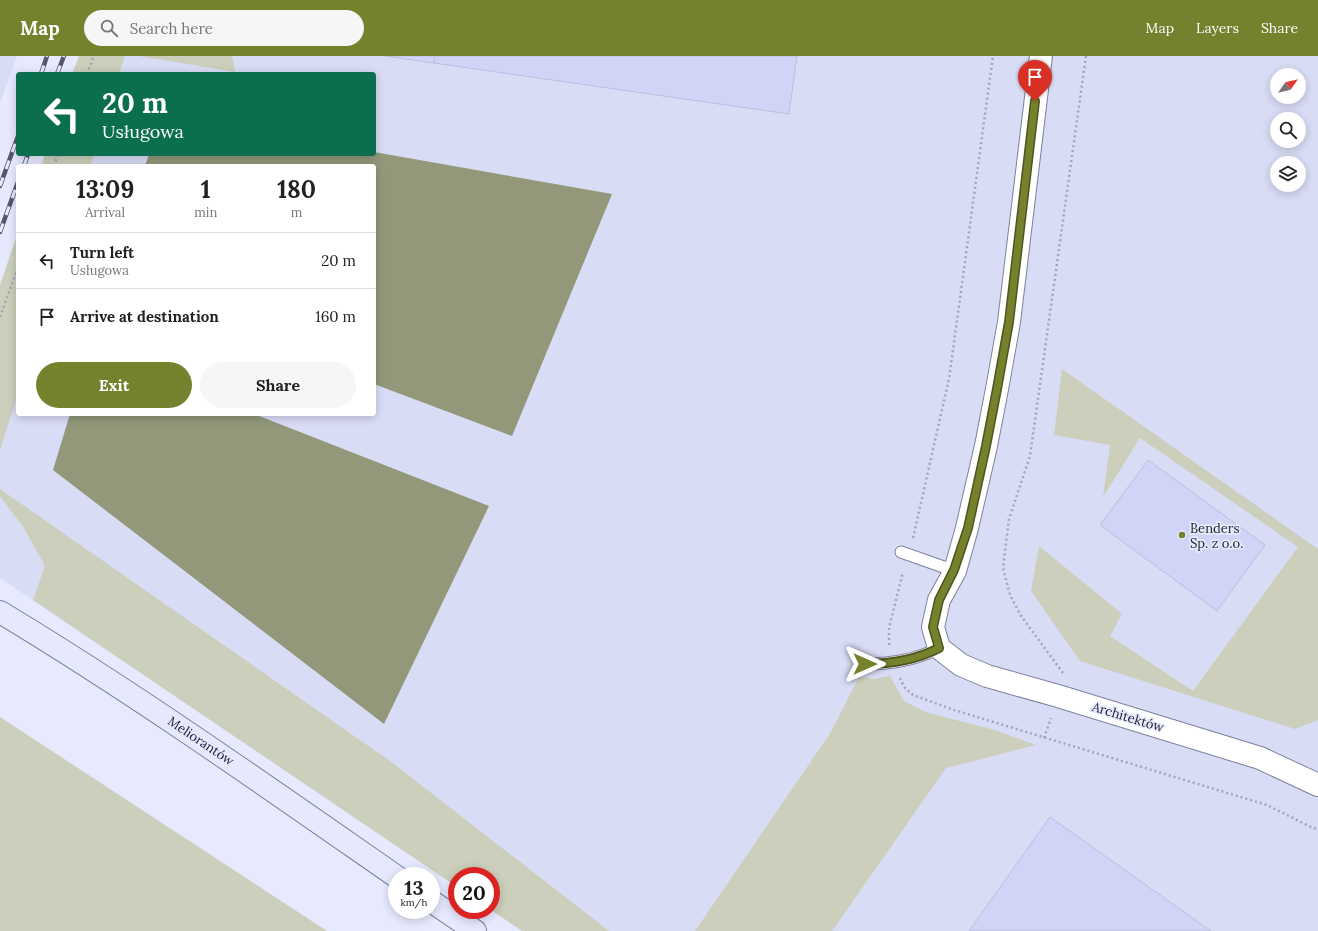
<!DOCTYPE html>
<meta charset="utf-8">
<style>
:root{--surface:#fff;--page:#f6f6f6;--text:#222;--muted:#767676;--line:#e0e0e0;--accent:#76812d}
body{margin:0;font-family:Lora,serif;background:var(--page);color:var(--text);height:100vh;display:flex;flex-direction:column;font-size:15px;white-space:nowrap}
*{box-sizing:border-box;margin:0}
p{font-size:13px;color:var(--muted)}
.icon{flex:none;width:22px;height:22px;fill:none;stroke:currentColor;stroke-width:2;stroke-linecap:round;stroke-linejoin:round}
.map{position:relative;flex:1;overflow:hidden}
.drawer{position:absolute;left:16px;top:108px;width:360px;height:252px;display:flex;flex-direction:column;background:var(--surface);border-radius:4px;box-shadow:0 2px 10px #0003}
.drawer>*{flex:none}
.guide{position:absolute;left:16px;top:16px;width:360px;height:84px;border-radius:4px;box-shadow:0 2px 10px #0003;background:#0b6e4f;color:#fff;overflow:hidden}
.needle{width:26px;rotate:56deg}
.controls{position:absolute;left:1270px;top:12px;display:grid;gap:8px}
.controls a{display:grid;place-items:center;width:36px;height:36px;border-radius:50%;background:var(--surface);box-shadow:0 2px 10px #0003;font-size:20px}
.speed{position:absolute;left:388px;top:811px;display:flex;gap:8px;font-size:20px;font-weight:700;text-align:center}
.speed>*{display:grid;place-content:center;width:52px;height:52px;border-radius:50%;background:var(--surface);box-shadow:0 2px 10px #0003;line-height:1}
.speed small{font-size:10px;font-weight:400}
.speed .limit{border:6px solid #d22;background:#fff;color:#111}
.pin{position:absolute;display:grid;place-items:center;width:34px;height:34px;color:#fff;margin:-41px -17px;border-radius:50% 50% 50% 0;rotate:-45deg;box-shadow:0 0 4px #0007}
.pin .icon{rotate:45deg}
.me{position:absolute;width:44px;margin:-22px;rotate:90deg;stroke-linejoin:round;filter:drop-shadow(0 0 3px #0008)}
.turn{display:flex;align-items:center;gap:14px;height:84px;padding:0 20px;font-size:18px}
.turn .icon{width:52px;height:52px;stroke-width:2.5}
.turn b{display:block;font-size:28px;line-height:34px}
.eta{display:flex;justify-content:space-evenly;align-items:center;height:68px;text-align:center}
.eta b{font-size:24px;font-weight:800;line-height:28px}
.cta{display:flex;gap:8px;margin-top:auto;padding:8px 20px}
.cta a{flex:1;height:46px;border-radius:24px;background:var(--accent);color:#fff;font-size:16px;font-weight:800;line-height:46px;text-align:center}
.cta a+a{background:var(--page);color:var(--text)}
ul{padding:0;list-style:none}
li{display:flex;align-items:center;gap:12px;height:56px;padding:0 20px;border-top:1px solid var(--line)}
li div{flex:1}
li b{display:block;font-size:15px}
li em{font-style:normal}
header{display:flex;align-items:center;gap:24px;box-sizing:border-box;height:56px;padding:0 20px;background:var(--accent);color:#fff}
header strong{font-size:19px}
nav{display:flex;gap:22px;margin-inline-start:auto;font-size:14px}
.search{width:280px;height:36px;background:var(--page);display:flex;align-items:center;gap:10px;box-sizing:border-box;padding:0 14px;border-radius:22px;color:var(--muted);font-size:15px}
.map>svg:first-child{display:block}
.built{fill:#d9dcf5;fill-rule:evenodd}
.green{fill:#cbcfbb}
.water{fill:#929879}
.building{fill:#d0d5f7;stroke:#babfdf}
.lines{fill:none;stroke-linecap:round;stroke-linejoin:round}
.service-casing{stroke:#7c809f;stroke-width:13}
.minor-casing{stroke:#7c809f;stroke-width:24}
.secondary-casing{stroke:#7c809f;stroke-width:24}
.path{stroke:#a2a5b7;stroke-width:2.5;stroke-dasharray:2 3;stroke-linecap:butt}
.service{stroke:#fff;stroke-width:11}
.minor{stroke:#fff;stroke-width:22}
.secondary{stroke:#e6e8fe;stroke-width:22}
.rail-casing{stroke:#555766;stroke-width:4.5}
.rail{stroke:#e7eaff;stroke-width:3;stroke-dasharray:9;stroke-linecap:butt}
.route-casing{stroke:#4d541d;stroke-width:10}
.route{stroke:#76812d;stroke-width:7}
.poi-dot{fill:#76812d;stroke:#e7eaff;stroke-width:1.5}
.labels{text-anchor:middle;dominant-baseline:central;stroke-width:3.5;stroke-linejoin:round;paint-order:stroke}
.poi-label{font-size:13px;fill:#222430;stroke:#e7eaff;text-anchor:start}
.street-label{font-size:13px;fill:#222430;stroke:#e7eaff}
</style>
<header>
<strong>Map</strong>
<div class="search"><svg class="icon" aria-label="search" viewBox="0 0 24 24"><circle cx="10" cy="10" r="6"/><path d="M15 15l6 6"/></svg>Search here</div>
<nav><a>Map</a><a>Layers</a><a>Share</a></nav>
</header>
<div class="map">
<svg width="1318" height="875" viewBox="0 0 1318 875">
<rect width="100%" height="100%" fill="#e7eaff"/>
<g class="built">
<path d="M0 0H17L0 47Z"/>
<path d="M94 0H1318V875H522L491 854V820H457V831L0 522V261L18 211V358H374V110H54L58 98H374V18H87ZM1277 19H1299V41H1277ZM1277 63H1299V85H1277ZM1277 107H1299V129H1277Z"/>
</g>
<g class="green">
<path d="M79 0H125L119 18H72Z"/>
<path d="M139 0H232L235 16Z"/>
<path d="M45 98H94L90 110H41Z"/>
<path d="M18 176V338L0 394V229Z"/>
<path d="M1062 313 1318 493V664L1295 673 1080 605 1031 535 1039 490 1122 558 1110 580 1193 635 1298 491 1140 382 1103 441 1110 389 1054 379Z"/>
<path d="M0 433 390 705 609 875H522L491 854V820H457V831L33 544 45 510 24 472 0 440Z"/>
<path d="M890 620 904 645 925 656 995 674 1036 689 946 712 832 875H695L831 676 859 621 874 623Z"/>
<path d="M0 661 327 875H0Z"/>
</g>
<g class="water">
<path d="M374 96 612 138 512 380 374 328V110H145L149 98H374Z"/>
<path d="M70 358H254L489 450 384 668 53 414Z"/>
</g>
<g class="building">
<path d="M385 0H435L434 7Z"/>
<path d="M435 0H797L789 58 434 7Z"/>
<path d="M1148 404 1265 489 1217 555 1100 469Z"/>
<path d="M1050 761 1211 875H969Z"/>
</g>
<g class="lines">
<defs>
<g id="service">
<path d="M901 496 955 515"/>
<path d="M865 608C891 608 916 604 939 592"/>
</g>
<path id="minor" d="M1041 0 1009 266 997 333 986 390 967 472 955 515 939 544 933 571 939 592 961 609 987 620 1058 640 1260 702 1318 729"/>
<g id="secondary">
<path d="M0 556C136 638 266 730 397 821"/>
<path d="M431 845 475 875"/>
</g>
</defs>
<use href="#service" class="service-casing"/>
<use href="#minor" class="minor-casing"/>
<use href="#secondary" class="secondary-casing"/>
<g class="path">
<path d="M87 18 94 0"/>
<path d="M54 110 58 98"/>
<path d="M0 261 18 211"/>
<path d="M913 482 949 323 993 0"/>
<path d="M889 589V572L903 516"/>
<path d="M1063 617 1021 560 1010 539 1003 512 1009 463 1030 400 1086 0"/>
<path d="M900 622 904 631 913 639 954 654 1267 749 1313 772 1318 773"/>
<path d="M1044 682 1051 662"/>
</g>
<use href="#service" class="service"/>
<use href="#minor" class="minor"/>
<use href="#secondary" class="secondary"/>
<defs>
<g id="rail">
<path d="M41 18 47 0"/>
<path d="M57 18 64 0"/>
<path d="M24 110 28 98"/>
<path d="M0 130 18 80"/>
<path d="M0 176 18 126"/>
</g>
</defs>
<use href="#rail" class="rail-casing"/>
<use href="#rail" class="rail"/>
</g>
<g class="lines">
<defs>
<path id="route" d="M865 608C891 608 916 604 939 592L933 571 939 544 954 514 968 472 986 390 997 333 1009 266 1035 45"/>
</defs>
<use href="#route" class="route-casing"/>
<use href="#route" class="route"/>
</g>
<circle class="poi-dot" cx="1182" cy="479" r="4"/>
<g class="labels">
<g class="poi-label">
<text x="1190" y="472">Benders<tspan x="1190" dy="15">Sp. z o.o.</tspan></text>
</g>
<g class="street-label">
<text transform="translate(1128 661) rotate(17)">Architektów</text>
<text transform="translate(201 685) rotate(34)">Meliorantów</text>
</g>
</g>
</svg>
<div class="controls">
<a><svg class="needle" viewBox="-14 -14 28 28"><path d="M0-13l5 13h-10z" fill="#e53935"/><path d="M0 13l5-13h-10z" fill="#767676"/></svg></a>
<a><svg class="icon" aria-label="search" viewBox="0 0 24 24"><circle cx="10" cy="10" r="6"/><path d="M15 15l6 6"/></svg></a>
<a><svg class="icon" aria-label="layers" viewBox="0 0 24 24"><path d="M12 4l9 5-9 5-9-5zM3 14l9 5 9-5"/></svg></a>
</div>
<div class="speed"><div>13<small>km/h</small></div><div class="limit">20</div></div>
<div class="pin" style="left:1035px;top:45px;background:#d93025"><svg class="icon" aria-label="arrive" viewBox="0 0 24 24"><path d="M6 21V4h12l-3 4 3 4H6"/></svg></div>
<svg class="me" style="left:865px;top:608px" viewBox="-20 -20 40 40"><path d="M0-17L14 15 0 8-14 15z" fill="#76812d" stroke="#fff" stroke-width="4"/></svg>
<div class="guide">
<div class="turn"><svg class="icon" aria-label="left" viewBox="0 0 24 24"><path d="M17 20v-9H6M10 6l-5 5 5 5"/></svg><div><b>20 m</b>Usługowa</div></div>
</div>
<section class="drawer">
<div class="eta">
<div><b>13:09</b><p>Arrival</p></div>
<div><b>1</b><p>min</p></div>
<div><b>180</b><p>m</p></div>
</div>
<ul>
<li><svg class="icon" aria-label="left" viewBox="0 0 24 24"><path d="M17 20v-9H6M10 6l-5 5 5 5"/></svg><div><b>Turn left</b><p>Usługowa</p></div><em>20 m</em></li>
<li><svg class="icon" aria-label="arrive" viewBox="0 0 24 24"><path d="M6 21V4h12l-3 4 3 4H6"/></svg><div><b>Arrive at destination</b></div><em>160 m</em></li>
</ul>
<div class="cta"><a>Exit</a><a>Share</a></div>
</section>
</div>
